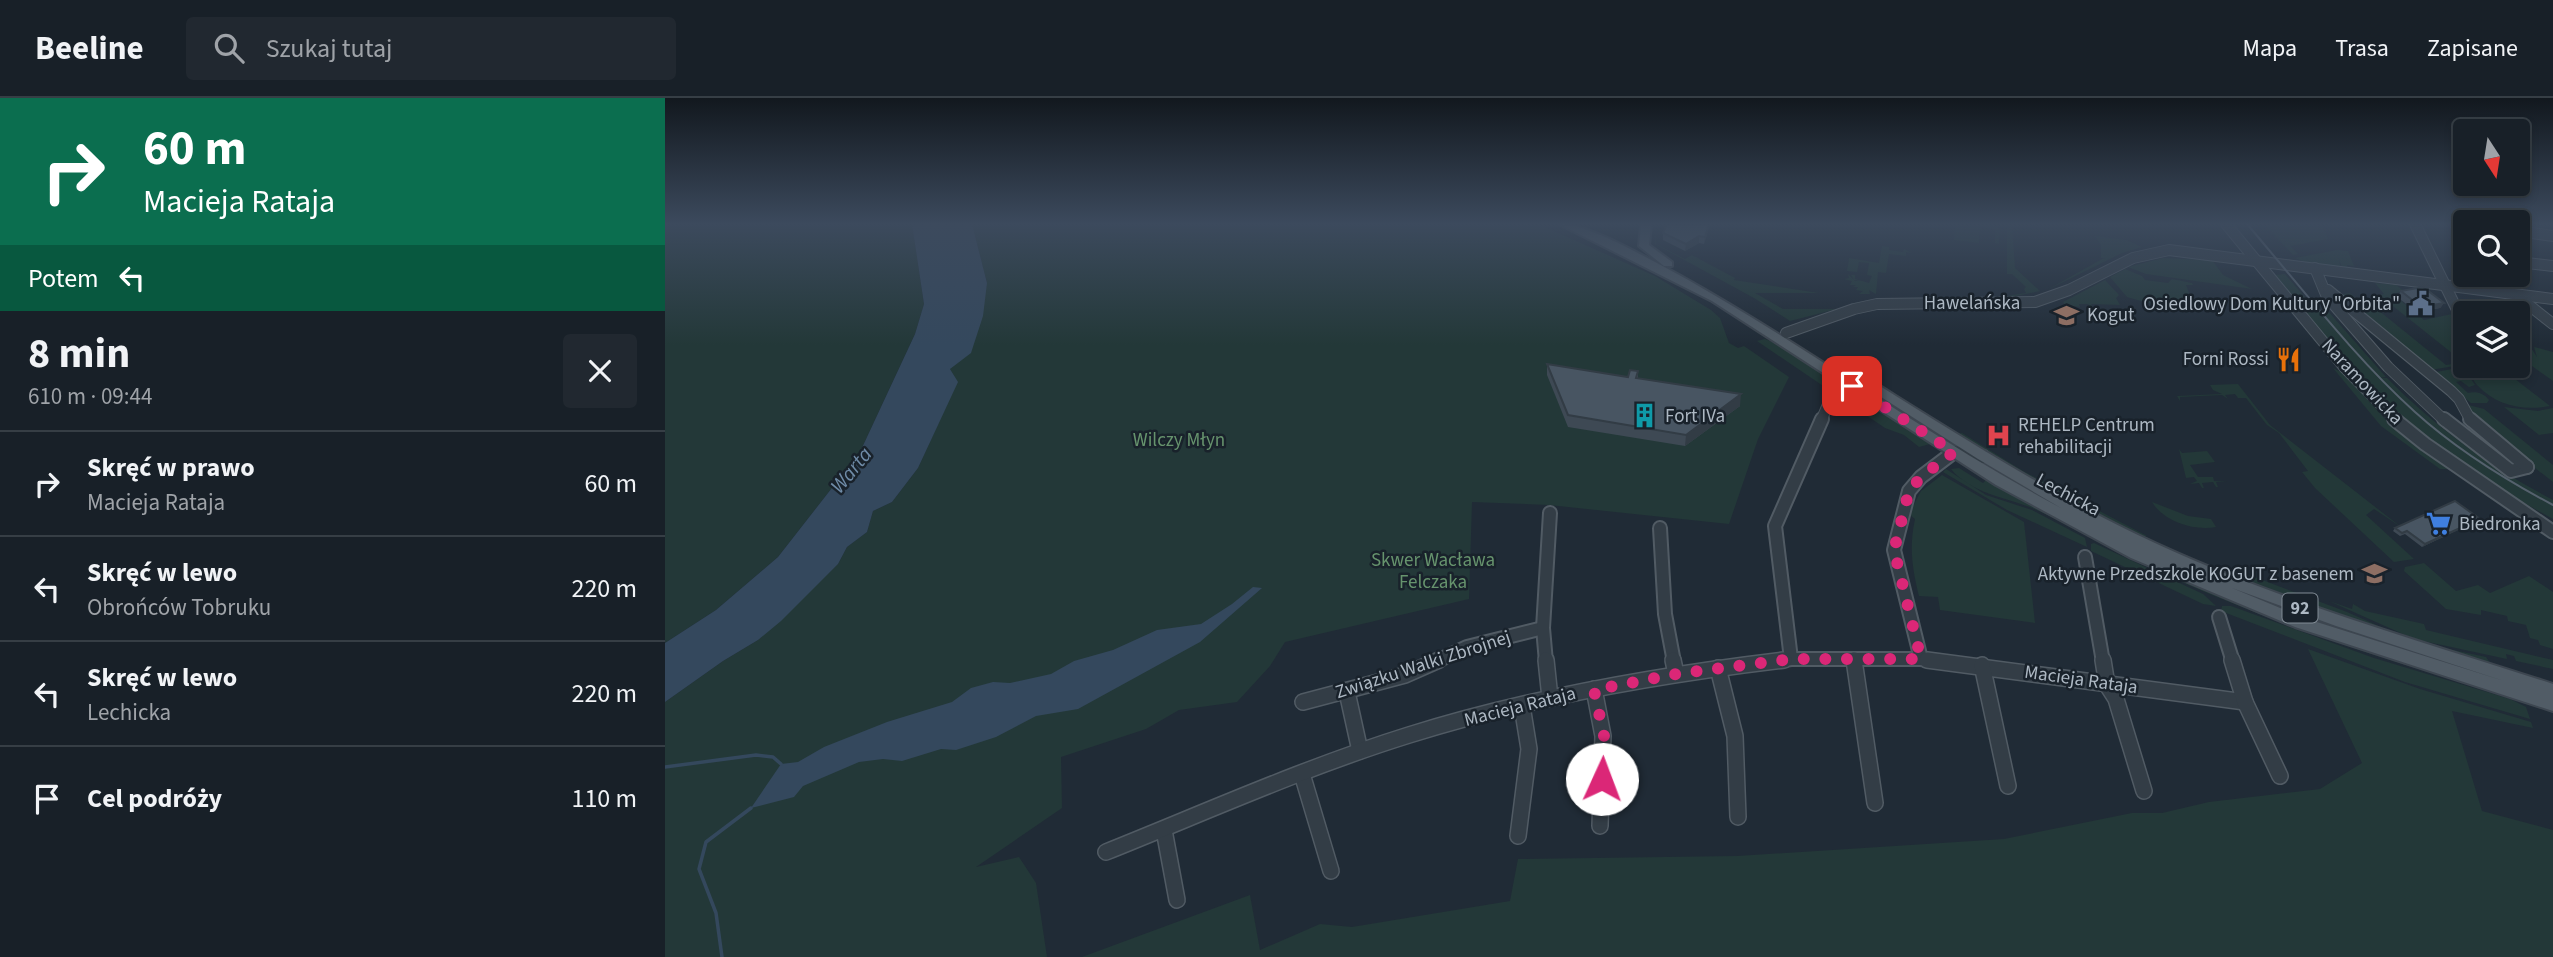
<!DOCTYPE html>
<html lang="pl">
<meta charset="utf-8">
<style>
:root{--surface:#182028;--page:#212830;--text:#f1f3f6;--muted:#9fa3a8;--line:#363e45}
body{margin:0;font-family:"Source Sans 3",sans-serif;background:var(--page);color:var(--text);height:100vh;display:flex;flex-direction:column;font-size:26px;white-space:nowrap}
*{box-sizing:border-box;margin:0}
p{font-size:23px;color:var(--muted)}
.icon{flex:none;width:38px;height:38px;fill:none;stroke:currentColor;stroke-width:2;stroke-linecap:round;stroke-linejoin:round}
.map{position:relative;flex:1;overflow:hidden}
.side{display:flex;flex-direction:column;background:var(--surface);width:665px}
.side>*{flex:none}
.guide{background:#0b6e4f;color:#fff;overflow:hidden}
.needle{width:46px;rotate:168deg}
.tools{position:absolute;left:1788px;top:21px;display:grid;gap:14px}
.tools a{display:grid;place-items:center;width:77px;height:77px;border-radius:7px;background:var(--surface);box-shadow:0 4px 10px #0003,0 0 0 2px var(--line);font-size:35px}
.pin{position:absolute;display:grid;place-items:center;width:60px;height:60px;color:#fff;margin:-30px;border-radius:14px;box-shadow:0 4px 10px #0006}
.me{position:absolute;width:77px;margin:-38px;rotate:2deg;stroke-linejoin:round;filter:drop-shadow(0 0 5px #0008)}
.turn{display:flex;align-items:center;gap:24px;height:147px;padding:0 28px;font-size:32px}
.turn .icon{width:91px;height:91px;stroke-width:2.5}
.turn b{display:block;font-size:49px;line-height:60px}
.then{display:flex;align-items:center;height:66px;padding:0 28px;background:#0003;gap:14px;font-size:26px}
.round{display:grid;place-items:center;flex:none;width:74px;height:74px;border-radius:7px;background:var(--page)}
.head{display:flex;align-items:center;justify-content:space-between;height:119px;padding:0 28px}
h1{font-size:42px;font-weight:700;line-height:52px}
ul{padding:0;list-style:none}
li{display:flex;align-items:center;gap:21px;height:105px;padding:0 28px;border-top:2px solid var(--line)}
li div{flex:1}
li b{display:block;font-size:26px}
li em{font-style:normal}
header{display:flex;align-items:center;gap:42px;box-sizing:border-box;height:98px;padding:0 35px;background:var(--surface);border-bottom:2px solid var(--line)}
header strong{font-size:33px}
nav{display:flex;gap:38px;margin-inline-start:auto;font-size:24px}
.search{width:490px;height:63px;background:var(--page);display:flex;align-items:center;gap:18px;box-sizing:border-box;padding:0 24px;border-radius:7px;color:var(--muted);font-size:26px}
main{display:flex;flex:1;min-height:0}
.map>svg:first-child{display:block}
.green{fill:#233838}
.water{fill:#34485d}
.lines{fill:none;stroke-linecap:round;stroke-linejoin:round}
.stream{stroke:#34485d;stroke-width:3.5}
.minor-far2-casing{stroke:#515b64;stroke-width:12}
.minor-far1-casing{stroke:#515b64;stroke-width:16}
.minor-casing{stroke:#515b64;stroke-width:18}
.major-casing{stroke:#3d4650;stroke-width:4}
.minor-far2{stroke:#333d46;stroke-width:10}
.minor-far1{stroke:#333d46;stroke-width:12}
.minor{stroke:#333d46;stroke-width:15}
.major{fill:#515c66;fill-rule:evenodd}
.tram{stroke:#55616d;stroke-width:2}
.wall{fill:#3e4954}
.shaded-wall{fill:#323c45}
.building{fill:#485562;stroke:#323c45;stroke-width:2}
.route{stroke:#db2777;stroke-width:12;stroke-dasharray:0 21.6}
.labels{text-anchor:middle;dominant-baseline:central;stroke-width:5;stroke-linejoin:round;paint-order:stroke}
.shield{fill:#19222b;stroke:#818b95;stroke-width:2}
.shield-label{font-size:18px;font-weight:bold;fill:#adb8c3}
.street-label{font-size:19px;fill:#adb8c3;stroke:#19222b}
.poi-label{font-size:19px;fill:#adb8c3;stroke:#19222b;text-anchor:start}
.park-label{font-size:19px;fill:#66936d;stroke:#19222b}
.water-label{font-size:21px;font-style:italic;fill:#6f8ba7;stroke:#19222b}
</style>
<header>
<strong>Beeline</strong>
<div class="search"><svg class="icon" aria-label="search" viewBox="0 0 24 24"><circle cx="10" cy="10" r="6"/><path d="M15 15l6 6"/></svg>Szukaj tutaj</div>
<nav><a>Mapa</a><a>Trasa</a><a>Zapisane</a></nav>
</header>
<main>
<section class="side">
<div class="guide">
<div class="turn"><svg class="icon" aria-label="right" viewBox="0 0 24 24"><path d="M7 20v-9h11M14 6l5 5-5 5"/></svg><div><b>60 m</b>Macieja Rataja</div></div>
<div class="then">Potem<svg class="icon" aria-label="left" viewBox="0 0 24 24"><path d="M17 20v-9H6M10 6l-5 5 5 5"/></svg></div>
</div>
<div class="head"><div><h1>8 min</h1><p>610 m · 09:44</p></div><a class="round"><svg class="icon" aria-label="close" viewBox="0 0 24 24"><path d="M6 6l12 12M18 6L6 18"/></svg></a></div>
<ul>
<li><svg class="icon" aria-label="right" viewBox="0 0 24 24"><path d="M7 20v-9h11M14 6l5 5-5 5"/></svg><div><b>Skręć w prawo</b><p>Macieja Rataja</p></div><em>60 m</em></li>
<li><svg class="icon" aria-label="left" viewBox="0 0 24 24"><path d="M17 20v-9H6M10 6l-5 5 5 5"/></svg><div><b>Skręć w lewo</b><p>Obrońców Tobruku</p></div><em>220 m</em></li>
<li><svg class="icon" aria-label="left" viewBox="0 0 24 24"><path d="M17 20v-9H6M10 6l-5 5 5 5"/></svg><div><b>Skręć w lewo</b><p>Lechicka</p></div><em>220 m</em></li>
<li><svg class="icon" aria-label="arrive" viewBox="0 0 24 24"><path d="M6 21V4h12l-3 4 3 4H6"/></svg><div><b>Cel podróży</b></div><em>110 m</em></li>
</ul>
</section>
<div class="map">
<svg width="1888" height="859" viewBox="0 0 1888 859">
<rect width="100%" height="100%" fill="#202b36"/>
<g class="green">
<path d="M0 126H247L259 206 250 236 195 354 113 459 51 512 0 545Z"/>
<path d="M307 126H873L990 178 1046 212 1055 220 1064 245 1073 250 1079 248 1124 279 1093 341 1064 426 884 407 807 404 804 501 620 544 605 568 572 604 514 612 481 631 396 659 397 710 311 769 354 759 371 785 382 859H0V604L58 563 93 542 173 466 182 449 202 434 208 413 227 404 253 370 292 284 285 271 322 185Z"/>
<path d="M1290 126H1299L1300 137V129H1304L1305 126H1329L1335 131 1334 146 1330 145V131L1315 129 1314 145 1289 142Z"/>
<path d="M1342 126H1347L1350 170 1375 193 1341 200 1334 199 1361 195 1359 191 1361 189 1347 176H1342Z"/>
<path d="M1599 126H1657L1663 141 1625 148 1633 156 1628 157Z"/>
<path d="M991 136V146L1020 161 1027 157 1070 180 1069 182 1154 195H1090L1118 211H1172L1125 223 1089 200 990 146Z"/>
<path d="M1430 138 1461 142 1477 149 1457 155 1382 192 1437 161H1441L1436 160V147Z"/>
<path d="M1217 148 1224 149V152L1238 154 1239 151 1247 155 1241 154V158L1224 156 1221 175 1213 174 1211 196 1204 192 1205 196H1194L1198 193 1191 192 1193 189H1188L1191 187H1185L1187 183 1179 181 1184 180 1183 176 1193 186 1190 183H1195L1189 182 1186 177H1190V181L1204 185 1207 178 1202 177 1204 165 1194 164 1192 174 1182 173 1184 160 1214 165Z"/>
<path d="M1672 152 1683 153 1689 168 1682 167 1683 171H1678L1674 162 1676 170 1642 165 1630 160Z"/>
<path d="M1498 160 1547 162 1558 177 1587 191 1481 176 1463 169Z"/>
<path d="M1460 171 1477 178 1480 182 1503 185 1507 181 1527 185 1528 187H1521L1526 200 1524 210 1483 205 1462 199 1445 179Z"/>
<path d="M1620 176 1651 212H1662L1721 279 1714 280H1722C1771 330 1827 370 1888 402V421L1832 390 1730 317 1695 281 1610 177Z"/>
<path d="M1440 182 1454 197 1451 200 1455 207 1426 206 1428 209H1425L1423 206H1414L1415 209 1402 207 1403 210 1398 204Z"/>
<path d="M1710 185 1731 187 1739 193 1728 196 1759 222 1787 216 1801 242V252L1787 255 1714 197 1719 196Z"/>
<path d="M1685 195 1691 200 1697 199 1781 267 1793 265 1796 267 1765 272 1674 197Z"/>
<path d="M1100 241 1110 245 1265 346 1254 349 1239 337 1220 330 1092 243Z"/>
<path d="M1853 248 1866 250 1872 259 1869 249 1888 254V283L1853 258Z"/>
<path d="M1798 264 1801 268H1833L1885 308C1859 313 1831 308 1812 287 1806 280 1804 271 1796 265Z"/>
<path d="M1798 269 1810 287 1804 289 1796 283 1791 284 1803 295C1811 293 1819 295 1824 302L1822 305H1806L1772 277 1771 274Z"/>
<path d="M1668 270 1680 276 1720 321 1783 371H1775L1716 328Z"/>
<path d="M1573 286 1605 327 1736 429 1709 411 1701 417 1749 461 1729 464 1650 390 1637 374 1643 373 1614 335 1602 327 1581 300H1573L1570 296 1560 297 1563 301 1557 297 1515 299V303L1512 298 1557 296 1548 292 1545 287Z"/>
<path d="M1803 307 1819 311 1888 367V384L1814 326Z"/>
<path d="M1839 309 1873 313 1888 310V335L1874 337Z"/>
<path d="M1297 335 1358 373 1482 438 1476 439 1414 409 1291 336Z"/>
<path d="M1514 351 1517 355 1542 353 1550 364 1525 367 1533 379H1548L1549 383 1562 384H1551L1553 389H1551L1548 384 1537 385 1539 390H1537L1534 385 1525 386 1532 383 1529 379 1521 380Z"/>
<path d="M1294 370 1318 385 1321 382 1343 392C1414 429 1484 468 1558 499 1647 535 1740 564 1831 594 1725 564 1620 529 1519 485 1470 464 1424 437 1376 414 1346 399 1308 398 1286 371Z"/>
<path d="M1281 371 1321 397 1367 412 1420 440 1422 449 1342 412 1278 374Z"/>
<path d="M1277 377 1359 424 1370 525 1275 512 1273 499 1254 498C1247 470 1244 449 1250 421L1244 416 1256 393Z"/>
<path d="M1487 404 1523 418 1546 421 1551 429C1529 433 1499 424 1487 404Z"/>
<path d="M1429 445 1538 496 1551 508 1538 506 1426 453V446Z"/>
<path d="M1759 465 1791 493 1813 487 1825 495 1864 478 1888 494V551L1875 547 1873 542 1865 540 1861 527 1843 523 1842 518 1816 512V517L1781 511 1739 473 1740 469Z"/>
<path d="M1571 472 1682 514 1750 544 1821 559 1828 569 1735 540 1577 480Z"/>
<path d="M1664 503 1687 511 1688 506 1700 513 1759 526 1761 532 1888 562V571L1851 563 1849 558 1841 556 1842 561 1749 541Z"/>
<path d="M1557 508H1566L1709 560 1845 601 1861 609 1865 621 1740 584 1556 513Z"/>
<path d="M1643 551 1755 591 1866 624 1868 630 1787 613 1817 713 1888 732V859H417L585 797 595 852 655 826 687 829 845 803 853 761 1072 758 1339 741 1467 715H1497L1544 704 1655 691 1697 665Z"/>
</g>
<g class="water">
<path d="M247 126H307L322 185 318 218 306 255 285 271 293 284 253 370 227 404 208 413 202 434 182 449 173 466 116 523 93 542 58 563 0 604V545L51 512 113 459 195 354 250 236 259 206Z"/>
<path d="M588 489 597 490 535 544 413 611 371 618 331 639 291 652 276 651 237 663 218 661 194 664 138 688 129 699 86 710 116 666 133 664 159 649 222 624 287 604 306 590 328 584 345 585 386 576 409 563 448 552 492 532 536 526 567 506Z"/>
</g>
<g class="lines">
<g class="stream">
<path d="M0 669 91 657 108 659 116 666"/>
<path d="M57 859 51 815 34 771 41 744 86 710"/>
</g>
<defs>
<g id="minor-far2">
<path d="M1561 126 1679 269 1732 323"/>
<path d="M1750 126 1801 230"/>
<path d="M1790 126 1801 148"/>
<path d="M1853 133 1888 138"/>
<path d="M1853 164 1888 168"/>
<path d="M1650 170 1662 199 1723 269 1780 323"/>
<path d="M1663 192 1786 293 1794 301 1806 323"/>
<path d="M1851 197 1888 226"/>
<path d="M1121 235 1189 211 1212 206 1370 204 1404 192 1468 160 1504 152 1888 201"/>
<path d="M1156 323 1164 304"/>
</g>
<g id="minor-far1">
<path d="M1729 321 1760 346 1888 434"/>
<path d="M1779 321 1846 373 1862 369"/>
<path d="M1805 321 1862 369"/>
<path d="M995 430 1000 516 1009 564"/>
<path d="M1420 459 1438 564"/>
<path d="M1554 519 1568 564"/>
<path d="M1126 561 1110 428 1157 321"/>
<path d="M1256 561 1229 452 1244 393 1256 379 1289 354 1318 359"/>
<path d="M770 564 802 549 878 530"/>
<path d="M881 564 878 530 885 415"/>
<path d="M1105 564 1126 561H1256L1276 564"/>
</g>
<g id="minor">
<path d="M881 562 885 600"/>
<path d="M1008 562 1011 576"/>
<path d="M1189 562 1210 705"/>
<path d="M1262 562 1580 604"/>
<path d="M1438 562 1442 587 1451 601 1479 693"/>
<path d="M1567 562 1580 604 1615 678"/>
<path d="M1317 567 1343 688"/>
<path d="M1053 570 1070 638 1073 719"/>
<path d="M929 591 938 638 935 728"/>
<path d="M682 594 695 653"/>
<path d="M638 604 740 577 774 562"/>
<path d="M637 676 666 773"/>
<path d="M499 732 512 802"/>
<path d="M853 738 864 651 857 608"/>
<path d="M441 754C541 714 641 669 744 637 865 599 993 577 1119 562"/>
</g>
<g id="major">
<path d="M894 126C921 126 967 152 992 165 1131 239 1257 336 1396 410L1313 361 1163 265 1165 262H1173C1272 323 1370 388 1475 438 1607 501 1749 541 1888 586V613L1630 529 1466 460 1331 387 1047 203ZM1567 490 1671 528 1839 583 1639 520Z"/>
<path d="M986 126 984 147 1007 164V168H999L974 148 976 127Z"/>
</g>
</defs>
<use href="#minor-far2" class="minor-far2-casing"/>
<use href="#minor-far1" class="minor-far1-casing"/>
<use href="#minor" class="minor-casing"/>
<use href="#major" class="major-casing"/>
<use href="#minor-far2" class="minor-far2"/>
<use href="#minor-far1" class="minor-far1"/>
<use href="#minor" class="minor"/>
<use href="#major" class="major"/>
<path class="tram" d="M1582 126C1637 190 1688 258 1750 314 1792 352 1839 381 1888 407"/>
</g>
<g class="wall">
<path d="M1008 126H1045L1039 146 1034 145 1020 153 998 142V135Z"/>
<path d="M1736 193 1779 205 1775 210 1752 214 1732 199Z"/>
<path d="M882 266 963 279 973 273V280L1075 308 1020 348 903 329 882 277Z"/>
<path d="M1815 421 1812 423 1757 449 1740 436 1735 438 1728 433 1730 430Z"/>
</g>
<g class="shaded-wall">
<path d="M1044 126H1045L1039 146 1040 139Z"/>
<path d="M1034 138V145L1020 153 1021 146Z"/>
<path d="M1779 205 1775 210 1752 214 1756 209Z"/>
<path d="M1076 296 1075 308 1020 348 1021 337Z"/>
<path d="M1815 421 1812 423 1757 449 1760 446Z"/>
</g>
<g class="building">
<path d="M1002 126 1008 127V126H1044L1040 139 1034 138 1021 146 998 135Z"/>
<path d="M1758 189 1779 205 1756 209 1736 193Z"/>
<path d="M882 266 963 279 965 272 973 273 971 280 1076 296 1021 337 903 317Z"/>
<path d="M1790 403 1815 421 1760 446 1742 433 1737 435 1730 430Z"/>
</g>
<linearGradient id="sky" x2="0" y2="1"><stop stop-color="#12181e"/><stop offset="0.51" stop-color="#3c4a5d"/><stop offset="1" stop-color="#3c4a5d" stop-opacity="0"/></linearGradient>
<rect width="1888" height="247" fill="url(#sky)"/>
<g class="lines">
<path class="route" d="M937 681 939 638 929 592 1011 576 1126 561H1256L1229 452 1244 393 1256 379 1289 354 1187 288"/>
</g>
<defs>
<symbol id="civic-bare" viewBox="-9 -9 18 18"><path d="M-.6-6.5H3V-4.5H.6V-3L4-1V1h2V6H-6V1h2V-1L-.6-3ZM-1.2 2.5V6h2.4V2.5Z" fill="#5c6f8a" stroke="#19222b" stroke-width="2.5" paint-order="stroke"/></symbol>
<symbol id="school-bare" viewBox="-9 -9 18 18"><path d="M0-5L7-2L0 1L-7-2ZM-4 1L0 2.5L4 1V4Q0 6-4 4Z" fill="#8d6e63" stroke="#19222b" stroke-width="2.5" paint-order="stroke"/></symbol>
<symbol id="restaurant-bare" viewBox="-9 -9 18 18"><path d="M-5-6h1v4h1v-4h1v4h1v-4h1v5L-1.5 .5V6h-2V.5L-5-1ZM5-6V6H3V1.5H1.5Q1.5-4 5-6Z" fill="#e8710a" stroke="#19222b" stroke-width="2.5" paint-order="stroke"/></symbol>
<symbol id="building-bare" viewBox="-9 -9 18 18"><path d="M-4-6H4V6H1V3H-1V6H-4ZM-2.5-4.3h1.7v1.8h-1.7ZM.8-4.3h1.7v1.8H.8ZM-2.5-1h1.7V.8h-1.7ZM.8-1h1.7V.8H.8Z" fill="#0f9aa8" stroke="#19222b" stroke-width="2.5" paint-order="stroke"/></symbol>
<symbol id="hospital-bare" viewBox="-9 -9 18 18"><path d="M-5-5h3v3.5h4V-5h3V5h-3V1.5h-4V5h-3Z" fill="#e0444e" stroke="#19222b" stroke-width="2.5" paint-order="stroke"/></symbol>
<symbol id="supermarket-bare" viewBox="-9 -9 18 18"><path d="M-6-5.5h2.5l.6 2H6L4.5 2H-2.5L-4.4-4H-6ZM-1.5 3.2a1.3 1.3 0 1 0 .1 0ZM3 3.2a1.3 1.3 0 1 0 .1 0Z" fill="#3f7fe0" stroke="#19222b" stroke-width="2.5" paint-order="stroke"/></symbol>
</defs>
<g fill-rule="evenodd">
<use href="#civic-bare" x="1738" y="188" width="35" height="35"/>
<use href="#school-bare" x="1384" y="200" width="35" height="35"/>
<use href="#restaurant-bare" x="1606" y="244" width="35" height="35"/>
<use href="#building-bare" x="962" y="300" width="35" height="35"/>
<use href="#hospital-bare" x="1316" y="320" width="35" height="35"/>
<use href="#supermarket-bare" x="1756" y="408" width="35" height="35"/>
<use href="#school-bare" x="1692" y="458" width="35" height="35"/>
</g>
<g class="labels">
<rect class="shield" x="1617.5" y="495.5" width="35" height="29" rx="5"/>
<g class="shield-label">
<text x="1635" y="510">92</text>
</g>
<g class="street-label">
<text x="1307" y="205">Hawelańska</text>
<text transform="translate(1697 284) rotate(47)">Naramowicka</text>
<text transform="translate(1403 397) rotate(28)">Lechicka</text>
<text transform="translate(758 567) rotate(-18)">Związku Walki Zbrojnej</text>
<text transform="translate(1416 582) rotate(8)">Macieja Rataja</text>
<text transform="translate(855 609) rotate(-14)">Macieja Rataja</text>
</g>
<g class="poi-label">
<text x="1735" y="206" text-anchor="end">Osiedlowy Dom Kultury "Orbita"</text>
<text x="1422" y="217">Kogut</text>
<text x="1604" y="261" text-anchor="end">Forni Rossi</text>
<text x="1000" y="318">Fort IVa</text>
<text x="1353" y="327">REHELP Centrum<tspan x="1353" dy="22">rehabilitacji</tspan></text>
<text x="1794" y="426">Biedronka</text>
<text x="1689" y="476" text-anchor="end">Aktywne Przedszkole KOGUT z basenem</text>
</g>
<g class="park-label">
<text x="514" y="342">Wilczy Młyn</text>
<text x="768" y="462">Skwer Wacława<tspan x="768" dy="22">Felczaka</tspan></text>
</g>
<g class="water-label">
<text transform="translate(186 372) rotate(-51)">Warta</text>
</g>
</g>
</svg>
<div class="tools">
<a><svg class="needle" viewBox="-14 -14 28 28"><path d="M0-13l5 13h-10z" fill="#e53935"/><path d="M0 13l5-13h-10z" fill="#9fa3a8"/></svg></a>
<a><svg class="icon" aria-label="search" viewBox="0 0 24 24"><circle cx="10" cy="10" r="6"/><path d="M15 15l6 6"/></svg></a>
<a><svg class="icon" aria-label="layers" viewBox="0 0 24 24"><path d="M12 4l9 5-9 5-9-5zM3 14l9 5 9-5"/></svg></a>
</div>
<div class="pin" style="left:1187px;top:288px;background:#d93025"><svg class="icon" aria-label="arrive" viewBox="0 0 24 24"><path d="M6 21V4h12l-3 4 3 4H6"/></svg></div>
<svg class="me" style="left:937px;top:681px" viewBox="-20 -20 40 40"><circle r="19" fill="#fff"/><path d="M0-13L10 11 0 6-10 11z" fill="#db2777"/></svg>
</div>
</main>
